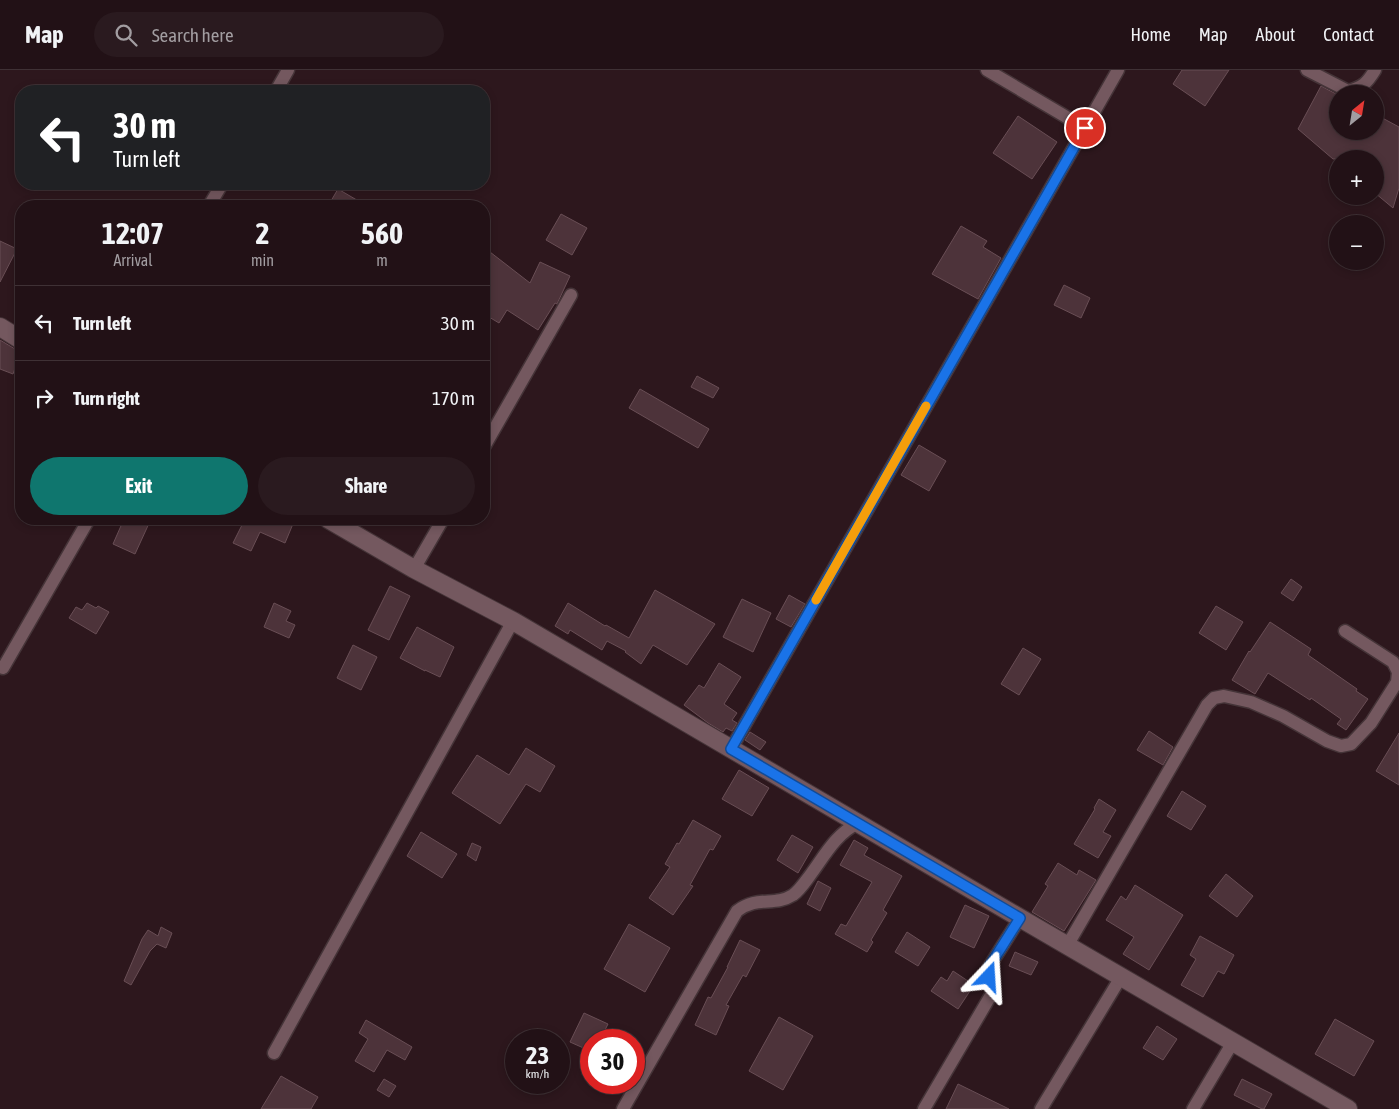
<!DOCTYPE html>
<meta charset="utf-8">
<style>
:root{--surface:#221116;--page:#2a1a1f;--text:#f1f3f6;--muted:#a29da1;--line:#3f3135;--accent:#0f766e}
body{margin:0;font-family:"Asap Condensed",sans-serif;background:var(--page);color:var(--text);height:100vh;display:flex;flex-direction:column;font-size:19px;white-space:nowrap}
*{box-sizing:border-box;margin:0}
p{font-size:16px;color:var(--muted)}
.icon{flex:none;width:28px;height:28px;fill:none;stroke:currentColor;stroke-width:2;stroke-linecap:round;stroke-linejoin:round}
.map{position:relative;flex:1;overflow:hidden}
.sheet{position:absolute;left:15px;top:130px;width:475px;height:325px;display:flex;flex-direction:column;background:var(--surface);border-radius:20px;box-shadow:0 2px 8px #0003,0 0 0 1px var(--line)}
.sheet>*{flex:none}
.guide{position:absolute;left:15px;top:15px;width:475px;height:105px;border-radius:20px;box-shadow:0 2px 8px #0003,0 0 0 1px var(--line);background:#202124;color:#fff;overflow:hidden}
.needle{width:32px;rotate:30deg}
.tools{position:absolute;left:1329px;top:15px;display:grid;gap:10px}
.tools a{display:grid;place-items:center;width:55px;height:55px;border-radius:50%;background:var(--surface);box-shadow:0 2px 8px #0003,0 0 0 1px var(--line);font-size:25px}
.speed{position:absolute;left:505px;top:959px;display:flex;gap:10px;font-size:25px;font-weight:700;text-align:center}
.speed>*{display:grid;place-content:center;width:65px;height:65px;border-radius:50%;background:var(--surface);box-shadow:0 2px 8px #0003,0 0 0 1px var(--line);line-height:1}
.speed small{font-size:12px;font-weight:400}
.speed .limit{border:8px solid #d22;background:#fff;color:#111}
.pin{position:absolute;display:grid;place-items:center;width:42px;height:42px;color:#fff;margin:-21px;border:2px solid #fff;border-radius:50%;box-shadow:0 1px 5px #0007}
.me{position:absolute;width:55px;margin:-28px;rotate:20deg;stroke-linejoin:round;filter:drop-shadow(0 0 4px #0008)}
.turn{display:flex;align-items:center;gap:18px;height:105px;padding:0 15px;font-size:22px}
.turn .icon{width:65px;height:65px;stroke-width:2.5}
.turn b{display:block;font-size:35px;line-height:42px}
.eta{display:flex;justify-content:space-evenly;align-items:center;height:85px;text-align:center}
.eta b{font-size:30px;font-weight:700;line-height:35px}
.cta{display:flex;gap:10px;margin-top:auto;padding:10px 15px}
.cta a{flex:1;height:58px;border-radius:30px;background:var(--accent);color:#fff;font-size:20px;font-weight:700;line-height:58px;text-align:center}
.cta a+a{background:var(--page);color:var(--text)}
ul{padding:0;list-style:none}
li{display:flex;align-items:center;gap:15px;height:75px;padding:0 15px;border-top:1px solid var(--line)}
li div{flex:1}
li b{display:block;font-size:19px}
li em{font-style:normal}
header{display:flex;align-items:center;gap:30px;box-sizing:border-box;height:70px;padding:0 25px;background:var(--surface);border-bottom:1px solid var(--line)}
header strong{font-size:24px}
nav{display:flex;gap:28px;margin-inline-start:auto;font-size:18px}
.search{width:350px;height:45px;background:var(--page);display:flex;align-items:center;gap:12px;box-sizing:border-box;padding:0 18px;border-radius:28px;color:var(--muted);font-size:19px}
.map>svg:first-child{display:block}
.building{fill:#4d333a;stroke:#694e55}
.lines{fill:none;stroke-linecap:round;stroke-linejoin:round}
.street-casing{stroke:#453438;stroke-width:15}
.secondary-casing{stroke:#453438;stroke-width:20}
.street{stroke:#74585f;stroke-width:12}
.secondary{stroke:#74585f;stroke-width:18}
.route-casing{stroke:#114b97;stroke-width:12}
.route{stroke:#1a73e8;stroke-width:9}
.slow{stroke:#f59e0b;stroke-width:9}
</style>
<header>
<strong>Map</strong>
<div class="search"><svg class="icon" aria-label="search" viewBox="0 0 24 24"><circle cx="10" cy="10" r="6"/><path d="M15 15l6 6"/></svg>Search here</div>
<nav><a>Home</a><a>Map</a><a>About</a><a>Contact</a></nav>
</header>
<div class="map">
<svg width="1399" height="1039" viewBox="0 0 1399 1039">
<rect width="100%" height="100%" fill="#2d171d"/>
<g class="building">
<path d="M1182 0H1229L1205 36 1173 14Z"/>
<path d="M1321 16 1338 25V61H1375V44L1399 57V118L1393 138 1375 123V89H1333L1298 59Z"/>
<path d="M1018 46 1057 72 1032 109 993 83Z"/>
<path d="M338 119 367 136H328Z"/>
<path d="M561 144 587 158 572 185 546 170Z"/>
<path d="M961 156 987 171 983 177 1001 188 978 229 932 204Z"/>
<path d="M0 171 17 179 0 212Z"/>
<path d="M490 182 530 213 540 192 570 206 557 234 555 233 538 260 507 240 499 253 484 244V191Z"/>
<path d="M1064 215 1090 228 1081 248 1054 235Z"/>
<path d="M0 270 15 279 21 281 13 304 0 299Z"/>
<path d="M697 306 719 318 713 328 691 317Z"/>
<path d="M640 319 709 359 698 378 629 338Z"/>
<path d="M919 375 946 391 929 421 901 405Z"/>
<path d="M124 449H151L135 484 113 474Z"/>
<path d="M245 449H295L285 473 260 462 251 481 233 473Z"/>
<path d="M1291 509 1302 517 1293 531 1281 523Z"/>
<path d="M390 516 410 526 389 570 368 560Z"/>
<path d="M655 520 715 554 687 595 653 575 641 594 625 582 626 581 607 571 602 580 570 560 568 564 555 556 568 533 605 556 606 555 629 568Z"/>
<path d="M789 525 805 534 791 557 776 549Z"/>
<path d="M742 529 771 543 753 582 723 567Z"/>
<path d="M87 533 96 538 98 536 109 542 96 564 69 548 76 537 82 540Z"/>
<path d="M274 533 291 541 286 551 295 555 289 568 264 557Z"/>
<path d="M1216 536 1243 552 1226 580 1199 563Z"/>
<path d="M1270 552 1311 579 1308 585 1357 619 1356 621 1368 629 1346 660 1337 654 1341 649 1311 628 1310 630 1268 603 1255 624 1232 610 1249 581 1250 582Z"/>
<path d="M417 557 454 577 440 607 425 600V601L400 588Z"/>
<path d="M353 575 377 587 361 620 337 608Z"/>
<path d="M1023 578 1041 589 1019 625 1001 614Z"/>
<path d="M719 593 741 607 724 634 737 643 732 650 737 653 732 661 726 658 723 662 708 653 684 635 699 615 704 618Z"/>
<path d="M1149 661 1173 677 1163 695 1137 680Z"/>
<path d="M750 662 766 672 760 680 745 670Z"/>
<path d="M1399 663V715L1376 701Z"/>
<path d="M526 678 555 696 540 722 526 714 500 754 452 723 477 685 509 705Z"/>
<path d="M739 700 769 718 752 746 722 729Z"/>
<path d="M1182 721 1206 736 1191 760 1167 746Z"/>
<path d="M1099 729 1116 740 1103 762 1111 766 1098 788 1074 774 1095 739 1094 738Z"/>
<path d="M693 750 721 766 713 780 710 779 690 815 693 816 673 845 649 828 670 797 665 794 677 773 679 774Z"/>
<path d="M421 762 457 784 442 808 407 786Z"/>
<path d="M792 765 813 777 798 803 777 790Z"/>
<path d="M854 770 868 778 864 785 902 806 883 840 887 843 871 870 873 872 867 882 835 864 841 854 846 856 872 812 840 795Z"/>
<path d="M472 773 481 777 476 791 467 785Z"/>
<path d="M1058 793 1077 805 1079 800 1096 810 1064 861 1032 842 1048 816 1045 814Z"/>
<path d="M1226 804 1253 826 1237 847 1209 826Z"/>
<path d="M818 811 831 818 820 841 807 834Z"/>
<path d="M1135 815 1183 845 1149 900 1123 884 1134 867 1106 850 1121 826 1126 830Z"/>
<path d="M965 835 989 846 974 878 950 867Z"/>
<path d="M629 854 670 878 645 922 604 899Z"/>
<path d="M161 857 172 863 166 878 157 874 150 881 131 915 124 911 142 869 148 860 158 866Z"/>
<path d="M907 862 930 877 918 896 895 882Z"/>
<path d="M1200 866 1234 885 1224 904 1218 901 1203 927 1181 915 1196 889 1190 885Z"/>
<path d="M740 870 760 880 746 907 743 905 726 935 729 936 716 965 695 955 708 927 711 928 728 897H727Z"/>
<path d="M1015 882 1038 892 1031 905 1009 896Z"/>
<path d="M953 901 974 915 958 939 931 921 941 907 947 911Z"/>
<path d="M584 943 608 954 600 970H591L588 980 570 972Z"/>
<path d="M779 947 813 966 783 1020 749 1001Z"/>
<path d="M1335 949 1374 971 1354 1006 1315 984Z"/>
<path d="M366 950 412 977 405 990 387 980 374 1002 355 991 368 969 359 963Z"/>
<path d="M1157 956 1177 969 1163 990 1143 978Z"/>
<path d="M281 1006 318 1027 311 1039H261Z"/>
<path d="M384 1009 396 1016 389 1027 377 1020Z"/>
<path d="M1242 1009 1272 1024 1264 1039H1262L1234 1025Z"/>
<path d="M958 1014 1009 1039H946Z"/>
</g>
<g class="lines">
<defs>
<g id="street">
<path d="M987 0 1085 58"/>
<path d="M1307 0 1348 21C1363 17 1367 13 1375 0"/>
<path d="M276 21 288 0"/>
<path d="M209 136 222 114"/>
<path d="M484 377 571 225"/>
<path d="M414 499 443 449"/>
<path d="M3 598 89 449"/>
<path d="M731 679 1118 0"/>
<path d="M1067 876 1207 635 1214 628 1224 626 1251 632 1283 646 1327 671 1341 676 1351 674 1371 653 1397 612 1398 602 1393 592 1345 561"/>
<path d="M274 983 513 551"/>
<path d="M623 1039 737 841C758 825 774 837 793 825 800 820 805 812 811 804 825 785 836 764 858 753"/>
<path d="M924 1039 991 925C993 915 987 907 989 897L1020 848"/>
<path d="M1041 1039 1121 907"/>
<path d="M1193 1039 1233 972"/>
</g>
<g id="secondary">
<path d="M0 257 21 270"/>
<path d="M328 449 414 499 513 551 1020 848 1348 1039"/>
</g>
</defs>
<use href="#street" class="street-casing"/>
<use href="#secondary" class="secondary-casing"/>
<use href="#street" class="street"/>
<use href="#secondary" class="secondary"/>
</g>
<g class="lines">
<defs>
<path id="route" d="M989 907V897L1020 848 731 679 1085 58"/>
</defs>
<use href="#route" class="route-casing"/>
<use href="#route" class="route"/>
<path class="slow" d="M816 530 926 336"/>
</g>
</svg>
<div class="tools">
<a><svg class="needle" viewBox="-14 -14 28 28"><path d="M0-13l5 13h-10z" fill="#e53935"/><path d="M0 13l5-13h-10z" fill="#a29da1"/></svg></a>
<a>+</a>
<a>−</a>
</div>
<div class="speed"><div>23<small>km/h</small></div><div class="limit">30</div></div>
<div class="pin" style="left:1085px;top:58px;background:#d93025"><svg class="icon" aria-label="arrive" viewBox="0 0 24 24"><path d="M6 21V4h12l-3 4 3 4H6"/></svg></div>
<svg class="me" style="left:989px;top:907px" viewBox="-20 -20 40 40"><path d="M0-17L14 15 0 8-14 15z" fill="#1a73e8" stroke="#fff" stroke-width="4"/></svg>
<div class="guide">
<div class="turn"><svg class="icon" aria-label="left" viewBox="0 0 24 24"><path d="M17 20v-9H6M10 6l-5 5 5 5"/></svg><div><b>30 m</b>Turn left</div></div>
</div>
<section class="sheet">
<div class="eta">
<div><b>12:07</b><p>Arrival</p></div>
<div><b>2</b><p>min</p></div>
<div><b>560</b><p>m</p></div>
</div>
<ul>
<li><svg class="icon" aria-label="left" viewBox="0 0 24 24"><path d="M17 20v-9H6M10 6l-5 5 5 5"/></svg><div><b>Turn left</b></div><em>30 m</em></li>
<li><svg class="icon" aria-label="right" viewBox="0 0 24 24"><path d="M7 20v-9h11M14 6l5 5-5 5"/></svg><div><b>Turn right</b></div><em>170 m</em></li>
</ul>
<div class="cta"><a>Exit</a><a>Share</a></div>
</section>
</div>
